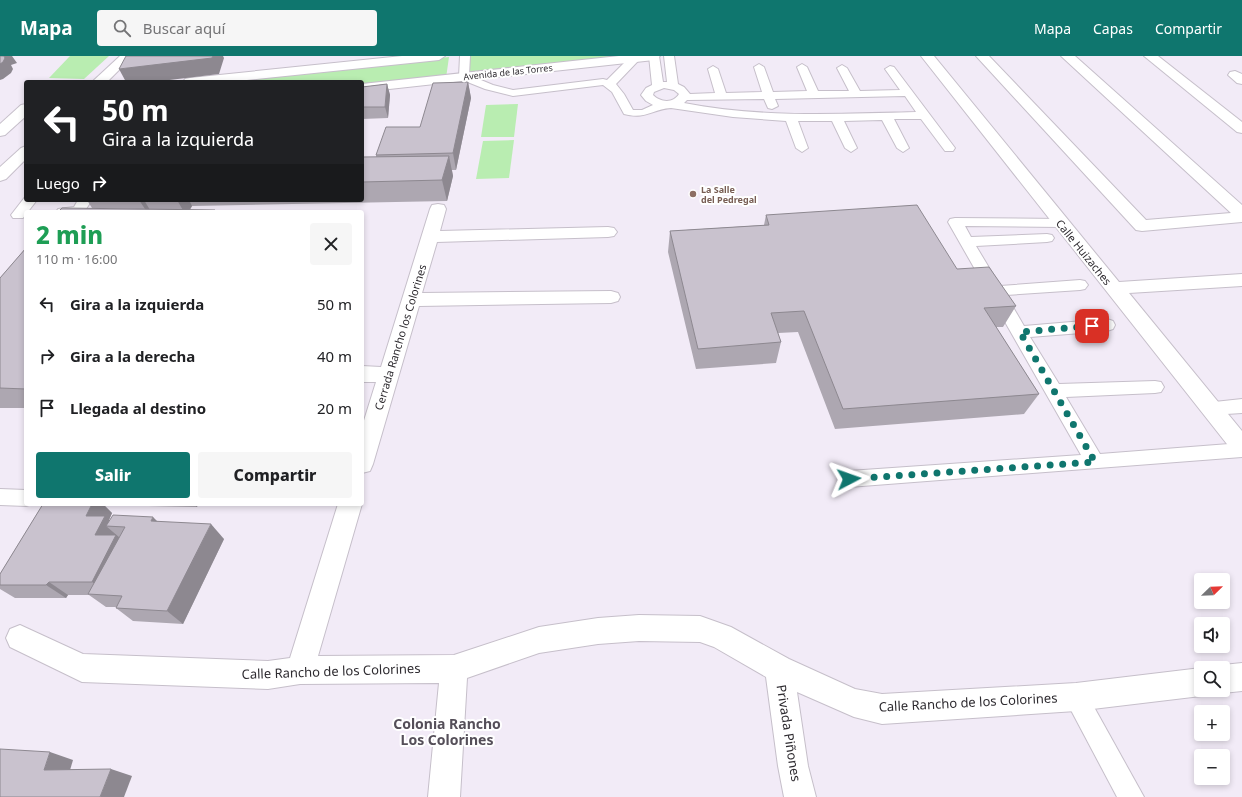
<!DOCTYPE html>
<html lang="es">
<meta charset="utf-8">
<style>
:root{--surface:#fff;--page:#f6f6f6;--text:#202124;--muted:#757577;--accent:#0f766e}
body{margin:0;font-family:"Noto Sans",sans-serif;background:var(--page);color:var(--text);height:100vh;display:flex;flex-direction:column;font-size:15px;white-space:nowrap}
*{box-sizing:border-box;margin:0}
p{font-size:13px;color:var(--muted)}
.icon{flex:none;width:22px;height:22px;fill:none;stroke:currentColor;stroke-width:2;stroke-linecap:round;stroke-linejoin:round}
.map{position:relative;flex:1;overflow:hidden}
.side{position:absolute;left:24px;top:154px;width:340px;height:296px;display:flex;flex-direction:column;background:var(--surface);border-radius:4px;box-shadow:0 2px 6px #0003}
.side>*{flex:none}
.hud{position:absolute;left:24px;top:24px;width:340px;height:122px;border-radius:4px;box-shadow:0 2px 6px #0003;background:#202124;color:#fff;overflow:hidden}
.needle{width:26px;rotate:67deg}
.buttons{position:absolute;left:1194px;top:517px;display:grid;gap:8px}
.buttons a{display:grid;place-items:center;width:36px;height:36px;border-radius:4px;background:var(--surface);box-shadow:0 2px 6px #0003;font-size:20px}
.pin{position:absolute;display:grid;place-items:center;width:34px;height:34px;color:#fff;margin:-17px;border-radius:8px;box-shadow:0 2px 6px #0006}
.me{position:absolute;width:44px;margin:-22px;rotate:86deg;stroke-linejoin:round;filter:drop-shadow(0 0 3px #0008)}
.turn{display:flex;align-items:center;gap:14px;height:84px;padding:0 12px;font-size:18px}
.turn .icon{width:52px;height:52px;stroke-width:2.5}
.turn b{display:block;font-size:28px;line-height:34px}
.then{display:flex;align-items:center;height:38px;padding:0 12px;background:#0003;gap:8px;font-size:15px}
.round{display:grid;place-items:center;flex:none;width:42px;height:42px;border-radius:4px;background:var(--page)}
.head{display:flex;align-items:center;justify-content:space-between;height:68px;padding:0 12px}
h1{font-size:24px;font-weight:800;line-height:30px;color:#1e9e55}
.cta{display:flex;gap:8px;margin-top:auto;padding:8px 12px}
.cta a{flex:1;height:46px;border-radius:4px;background:var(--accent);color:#fff;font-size:16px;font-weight:800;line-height:46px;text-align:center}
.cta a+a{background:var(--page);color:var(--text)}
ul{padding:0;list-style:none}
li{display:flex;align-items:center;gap:12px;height:52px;padding:0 12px}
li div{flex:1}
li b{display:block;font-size:15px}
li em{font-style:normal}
header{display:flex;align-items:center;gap:24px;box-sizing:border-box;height:56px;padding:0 20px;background:var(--accent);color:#fff}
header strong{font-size:19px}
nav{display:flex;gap:22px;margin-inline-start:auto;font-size:14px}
.search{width:280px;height:36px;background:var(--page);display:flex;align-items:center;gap:10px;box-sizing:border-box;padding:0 14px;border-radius:4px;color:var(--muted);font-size:15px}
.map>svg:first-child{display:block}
.green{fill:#b9edb1}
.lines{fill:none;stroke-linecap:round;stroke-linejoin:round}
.lane-casing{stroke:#c6bfca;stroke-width:2}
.street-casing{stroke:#c6bfca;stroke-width:2}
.secondary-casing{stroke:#c6bfca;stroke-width:2}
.lane{fill:#fff;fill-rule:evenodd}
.street{fill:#fff;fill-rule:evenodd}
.secondary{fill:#fff;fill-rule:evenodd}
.wall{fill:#ada7b1}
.shaded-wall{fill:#8d8890}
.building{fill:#c9c2ce;stroke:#8d8890}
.route{stroke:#0f766e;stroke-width:7;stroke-dasharray:0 12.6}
.education-dot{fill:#8d6e63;stroke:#fff;stroke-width:1.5}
.labels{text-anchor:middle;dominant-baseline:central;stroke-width:4;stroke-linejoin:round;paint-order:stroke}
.far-street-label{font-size:9px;fill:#2e2b30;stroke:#fff}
.far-education-label{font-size:9px;font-weight:bold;fill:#785e54;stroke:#fff;text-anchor:start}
.street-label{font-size:11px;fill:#2e2b30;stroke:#fff}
.near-street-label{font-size:13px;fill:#2e2b30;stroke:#fff}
.near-neighbourhood-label{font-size:14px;font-weight:bold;fill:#554f59;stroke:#fff}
</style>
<header>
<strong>Mapa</strong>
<div class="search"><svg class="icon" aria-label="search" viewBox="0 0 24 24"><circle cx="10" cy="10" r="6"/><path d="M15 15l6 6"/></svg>Buscar aquí</div>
<nav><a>Mapa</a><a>Capas</a><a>Compartir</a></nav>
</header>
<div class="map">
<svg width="1242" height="741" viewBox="0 0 1242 741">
<rect width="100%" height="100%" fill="#f2ebf7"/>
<g class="green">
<path d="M70 0H109L84 23 49 22Z"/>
<path d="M466 0H631L467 18Z"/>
<path d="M449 1 446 22 362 31V26H223Z"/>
<path d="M518 48 514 81H481L486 49Z"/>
<path d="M514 84 509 122 476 123 483 85Z"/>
</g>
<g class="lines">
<defs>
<g id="lane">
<path d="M460 0H470L469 19 493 29 513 34 603 23 607 24 631 0H639L640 2 639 4 616 28 624 38 633 54H642L653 49 646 45 641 39 646 32 652 29 649 0H659L663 26H667L664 0H674L678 28 684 31 690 38 715 37 708 13 713 10 718 13 726 37 762 36 754 11 759 8 764 11 773 36 807 35 797 11 802 8 807 11 818 35H849L837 12 842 9 847 12 860 35 900 34 885 13 890 10 894 11 955 92 953 95H945L921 63H894L909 92 903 96 897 92 882 64 844 65 857 92 851 96 845 92 832 65H798L808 92 802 96 796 92 786 65 733 61 671 52C653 53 645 64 624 58L612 36 603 29 513 40 485 33 460 23 459 21ZM664 32 674 34 679 38C673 48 660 46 653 39L654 36ZM905 40 916 56C839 58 760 62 684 47L687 44 764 43 768 52 772 53 778 50 775 43Z"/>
<path d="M25 141 26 144H37L23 162H13L11 159Z"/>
<path d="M78 144H92L84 156H56L58 153 74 151Z"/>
<path d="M955 162 1061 163 1066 164 1068 167 1066 170 1061 171 965 170 971 181 1047 178 1052 179 1054 182 1052 185 1047 186 976 190 1000 230 1080 224 1085 225 1088 229 1085 233 1080 234 1006 239 1024 270 1107 263 1113 265 1115 269 1113 273 1107 275 1030 281 1059 328 1155 325 1161 326 1164 331 1161 336 1155 337 1066 341 1100 398 1242 387V401L849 431 842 429 839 423 842 417 849 415 1081 399 948 166 950 163Z"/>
<path d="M1242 343V357L1211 359 1205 357 1202 352 1205 347Z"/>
<path d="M0 433 26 434V448H32L26 450 0 449Z"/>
<path d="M1076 629 1084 633 1144 741H1117L1064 641 1068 633Z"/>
</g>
<g id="street">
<path d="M120 0H133L107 26H92Z"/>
<path d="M921 0H934L1119 226 1242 218V230L1129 237 1242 375V400L1234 397Z"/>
<path d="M976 0H989L1146 164 1231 157 1061 0H1075L1242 149V166L1142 175 1136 174Z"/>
<path d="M1144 0H1158L1242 66V77L1237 76Z"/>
<path d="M1235 15 1242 18V28L1237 27 1228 19 1230 16Z"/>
<path d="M438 148 444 149 446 153 440 175 608 171 614 172 617 176 614 180 608 181 437 186 422 237 611 235 618 237 620 241 618 245 611 247 419 250 373 408 370 415 362 417V371L376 326H362V310L381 311 430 153 432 149Z"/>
<path d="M338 448H362L318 600 454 599 539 571 598 562 639 559 700 560 731 571 789 603 855 633 882 638 1076 627 1201 612V634H1212L1201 640 1076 655 882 668 854 661 797 636 808 710 816 741H784L778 710 766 621 714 591 700 586 639 585 598 588 539 597 467 622 460 741H428L439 627 300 628 268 633 82 626 10 591 6 582 10 573 20 569 83 598 268 605 290 602Z"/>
<path d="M1242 607V635L1223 637 1215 634H1223V612H1215L1223 609Z"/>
</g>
<g id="secondary">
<path d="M402 0H445L439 4 228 26H183L185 23 190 22Z"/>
<path d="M619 0H660L654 4 362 36V28Z"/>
<path d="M26 48V60L5 79 0 80V68L21 49Z"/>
<path d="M26 90V103L6 123 0 125V111L21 92Z"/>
</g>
</defs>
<use href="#lane" class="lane-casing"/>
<use href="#street" class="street-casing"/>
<use href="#secondary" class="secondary-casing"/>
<use href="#lane" class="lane"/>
<use href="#street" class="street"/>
<use href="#secondary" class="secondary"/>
</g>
<g class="wall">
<path d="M468 26 471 42 456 114H452L453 120 447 145 192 150 190 154 92 152 87 144H362V101H376V99L420 71Z"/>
<path d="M387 28 390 39 388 62 362 63V31Z"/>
<path d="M766 159 957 213 1016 250 1003 271H996L1039 338 1024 358 835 373 798 276 778 277 781 286 776 307 696 313 668 196 670 175 764 169Z"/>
<path d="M26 192V352H0V222Z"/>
<path d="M43 448H103L112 457 109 464H110L157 465 224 483 183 568 133 565 116 552V551H106L89 539H68L66 542H15L0 533V518Z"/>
<path d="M146 448H198L197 451 148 450Z"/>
</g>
<g class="shaded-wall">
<path d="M3 0H12L17 7 11 9 13 13 11 17 3 23 0 24V8Z"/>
<path d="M213 0H223L224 2 219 18 153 26H126L119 13Z"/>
<path d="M468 26 471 42 456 114 453 97Z"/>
<path d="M387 28 390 39 388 62 385 51Z"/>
<path d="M449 100 453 120 447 145 442 124Z"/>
<path d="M139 144H144L150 154 147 156Z"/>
<path d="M177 144H189L192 150 188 156H184Z"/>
<path d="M92 448H103L112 457 109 464 117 471 106 470 133 493 110 539 92 526 95 479 86 460Z"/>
<path d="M194 448H198L197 451Z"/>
<path d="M153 461 168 476 151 465Z"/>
<path d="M211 468 224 483 183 568 167 555Z"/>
<path d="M49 526 68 539 66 542 46 529Z"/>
<path d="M50 696 73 704 68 721 44 714Z"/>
<path d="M111 713 132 720 124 741H100Z"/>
</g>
<g class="building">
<path d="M0 0H4L5 2 3 6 0 8Z"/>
<path d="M126 0H213L212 2 119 13Z"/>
<path d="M468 26 453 97 376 99 386 71H420L433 27Z"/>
<path d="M387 28 385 51H362V31Z"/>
<path d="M449 100 442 124 362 126V101Z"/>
<path d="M917 149 957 213 989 211 1016 250 984 252 1039 338 843 353 804 255 771 257 781 286 698 293 670 175 769 169 766 159Z"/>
<path d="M62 152 215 154 213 156H58Z"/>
<path d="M26 192V333L0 332V222Z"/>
<path d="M43 448H92L86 460H105L95 479H116L92 526H49L46 529H0V518Z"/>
<path d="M113 459 153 461 151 465 211 468 167 555 116 552 122 540 88 538 125 471 106 470Z"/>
<path d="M0 693 50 696 44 714 111 713 100 741H0Z"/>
</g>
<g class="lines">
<path class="route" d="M849 423 1095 406 1020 276 1092 270"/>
</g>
<circle class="education-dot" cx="693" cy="138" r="4"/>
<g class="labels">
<g class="far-street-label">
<text transform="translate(508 16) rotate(-6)">Avenida de las Torres</text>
</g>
<g class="far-education-label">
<text x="701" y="133">La Salle<tspan x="701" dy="10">del Pedregal</tspan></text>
</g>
<g class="street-label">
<text transform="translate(1084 196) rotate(51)">Calle Huizaches</text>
<text transform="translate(400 281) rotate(-73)">Cerrada Rancho los Colorines</text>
</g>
<g class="near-street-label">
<text transform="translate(331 615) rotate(-2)">Calle Rancho de los Colorines</text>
<text transform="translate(968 646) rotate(-3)">Calle Rancho de los Colorines</text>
<text transform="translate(789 677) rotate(81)">Privada Piñones</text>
</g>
<g class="near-neighbourhood-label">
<text x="447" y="667">Colonia Rancho<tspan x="447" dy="16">Los Colorines</tspan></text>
</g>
</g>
</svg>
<div class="buttons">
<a><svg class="needle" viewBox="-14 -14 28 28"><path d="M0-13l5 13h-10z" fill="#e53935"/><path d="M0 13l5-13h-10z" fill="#757577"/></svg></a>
<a><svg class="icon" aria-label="sound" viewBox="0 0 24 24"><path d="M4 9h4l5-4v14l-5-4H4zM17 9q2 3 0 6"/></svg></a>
<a><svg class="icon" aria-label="search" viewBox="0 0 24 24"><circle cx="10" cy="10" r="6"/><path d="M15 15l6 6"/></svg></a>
<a>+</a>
<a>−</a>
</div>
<div class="pin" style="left:1092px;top:270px;background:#d93025"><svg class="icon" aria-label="arrive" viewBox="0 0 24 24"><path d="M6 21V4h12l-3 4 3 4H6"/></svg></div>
<svg class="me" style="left:849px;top:423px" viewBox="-20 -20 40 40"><path d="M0-17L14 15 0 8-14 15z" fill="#0f766e" stroke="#fff" stroke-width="4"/></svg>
<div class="hud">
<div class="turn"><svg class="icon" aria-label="left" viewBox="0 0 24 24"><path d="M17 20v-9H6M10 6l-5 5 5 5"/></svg><div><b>50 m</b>Gira a la izquierda</div></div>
<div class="then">Luego<svg class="icon" aria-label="right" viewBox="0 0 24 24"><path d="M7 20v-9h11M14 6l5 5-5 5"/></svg></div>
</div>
<section class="side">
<div class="head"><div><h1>2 min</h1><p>110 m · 16:00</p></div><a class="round"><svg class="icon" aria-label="close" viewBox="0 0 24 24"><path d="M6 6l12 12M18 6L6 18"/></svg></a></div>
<ul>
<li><svg class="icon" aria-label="left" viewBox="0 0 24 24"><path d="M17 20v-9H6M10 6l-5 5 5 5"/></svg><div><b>Gira a la izquierda</b></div><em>50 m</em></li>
<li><svg class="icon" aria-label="right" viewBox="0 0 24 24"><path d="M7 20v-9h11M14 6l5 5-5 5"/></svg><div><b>Gira a la derecha</b></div><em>40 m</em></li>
<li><svg class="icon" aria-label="arrive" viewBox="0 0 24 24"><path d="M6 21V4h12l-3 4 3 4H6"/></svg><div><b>Llegada al destino</b></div><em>20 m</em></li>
</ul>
<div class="cta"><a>Salir</a><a>Compartir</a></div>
</section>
</div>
